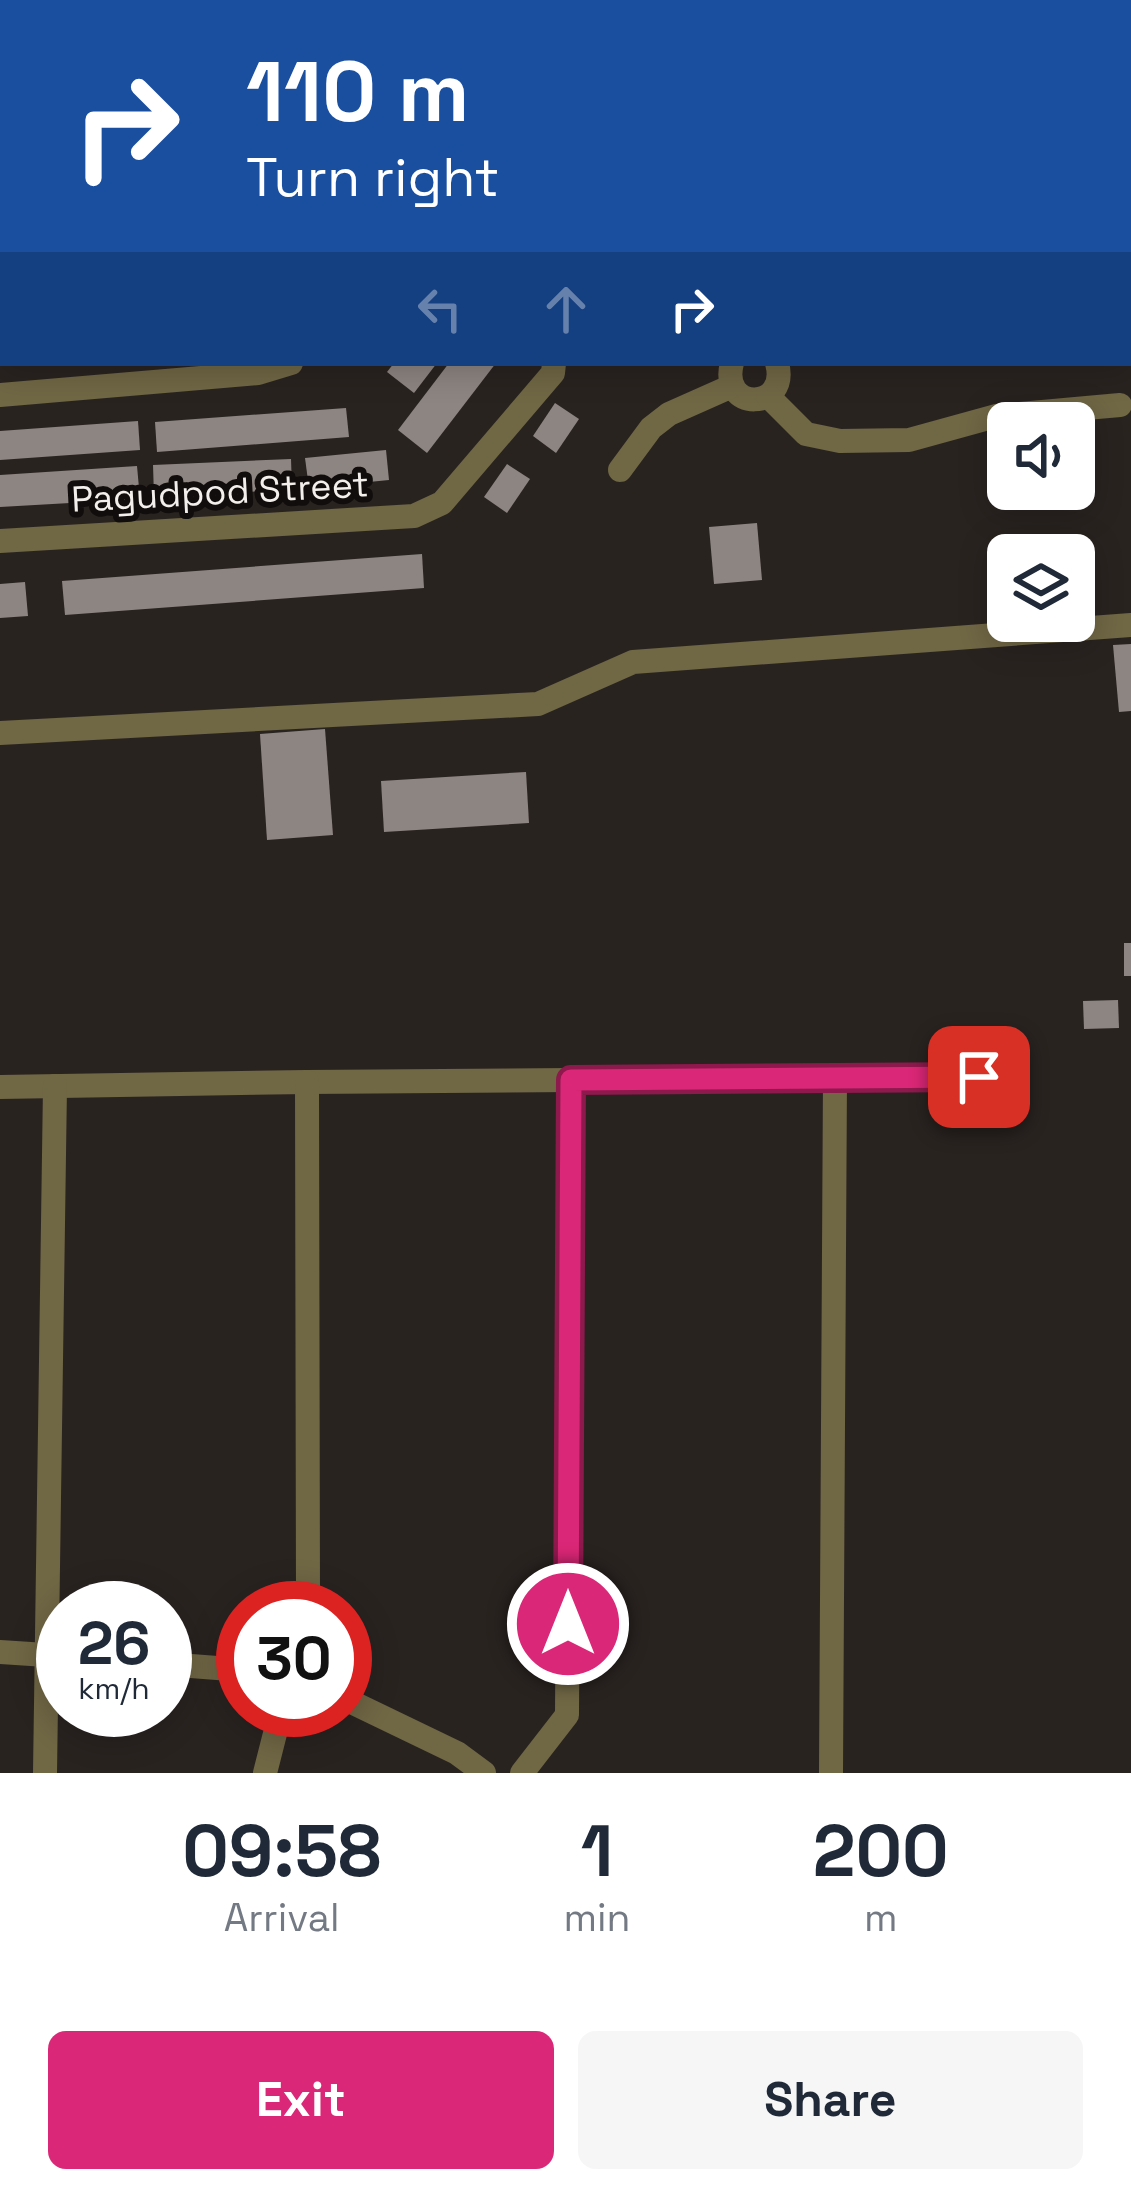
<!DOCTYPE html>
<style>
:root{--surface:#fff;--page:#f6f6f7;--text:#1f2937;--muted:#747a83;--accent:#db2777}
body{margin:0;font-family:"Space Grotesk",sans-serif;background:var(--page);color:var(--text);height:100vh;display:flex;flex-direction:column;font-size:45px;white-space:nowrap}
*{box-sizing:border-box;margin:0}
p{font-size:39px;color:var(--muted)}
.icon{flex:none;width:66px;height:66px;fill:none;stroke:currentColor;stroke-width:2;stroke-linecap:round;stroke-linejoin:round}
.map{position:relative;height:1773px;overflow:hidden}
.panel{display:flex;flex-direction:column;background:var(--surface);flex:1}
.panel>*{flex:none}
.hud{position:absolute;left:0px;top:0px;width:1131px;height:366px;box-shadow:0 6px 30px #0003;background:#1a4fa0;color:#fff;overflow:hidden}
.buttons{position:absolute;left:987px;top:402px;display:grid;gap:24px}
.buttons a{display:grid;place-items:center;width:108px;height:108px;border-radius:18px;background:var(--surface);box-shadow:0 6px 30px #0003;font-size:60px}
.speed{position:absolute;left:36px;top:1581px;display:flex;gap:24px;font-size:60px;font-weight:700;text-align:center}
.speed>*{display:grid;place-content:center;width:156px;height:156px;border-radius:50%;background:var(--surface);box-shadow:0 6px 30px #0003;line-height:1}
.speed small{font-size:30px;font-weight:400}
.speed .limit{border:18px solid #d22;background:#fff;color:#111}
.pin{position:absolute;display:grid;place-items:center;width:102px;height:102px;color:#fff;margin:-51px;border-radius:24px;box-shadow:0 6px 18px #0006}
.me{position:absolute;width:132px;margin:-66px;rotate:0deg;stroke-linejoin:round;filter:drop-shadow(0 0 9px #0008)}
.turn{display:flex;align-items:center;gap:42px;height:252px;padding:0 48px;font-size:54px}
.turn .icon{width:156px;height:156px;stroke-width:2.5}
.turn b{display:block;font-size:84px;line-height:102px}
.lanes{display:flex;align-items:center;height:114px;padding:0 48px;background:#0003;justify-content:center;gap:60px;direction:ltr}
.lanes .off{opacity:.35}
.eta{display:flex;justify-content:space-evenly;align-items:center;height:204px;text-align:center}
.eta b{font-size:72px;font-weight:700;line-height:84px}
.cta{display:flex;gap:24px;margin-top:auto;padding:24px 48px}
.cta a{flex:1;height:138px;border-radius:18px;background:var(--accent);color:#fff;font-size:48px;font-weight:700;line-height:138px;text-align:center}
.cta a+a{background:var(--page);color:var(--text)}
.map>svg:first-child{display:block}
.building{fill:#8d8581}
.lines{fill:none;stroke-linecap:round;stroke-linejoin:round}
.street{stroke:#706745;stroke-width:24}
.route-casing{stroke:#8e194d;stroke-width:30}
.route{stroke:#db2777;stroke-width:21}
.labels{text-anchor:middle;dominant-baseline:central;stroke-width:12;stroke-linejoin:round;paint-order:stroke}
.street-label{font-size:36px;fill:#f3efed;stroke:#100d0c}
</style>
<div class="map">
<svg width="1131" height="1773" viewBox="0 0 1131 1773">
<rect width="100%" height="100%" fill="#292320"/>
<g class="building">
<path d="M394 363H437L414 393 387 372Z"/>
<path d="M449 363H496L427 453 398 430Z"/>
<path d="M555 403 579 419 556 453 533 436Z"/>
<path d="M346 408 349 437 157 452 155 422Z"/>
<path d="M138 421 140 450 0 460V431Z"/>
<path d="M386 450 389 480 309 488 305 458Z"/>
<path d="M291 459 292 490 154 496 153 465Z"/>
<path d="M507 464 530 479 507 513 484 497Z"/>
<path d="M137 466 140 499 0 507V475Z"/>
<path d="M757 523 762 580 714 584 709 527Z"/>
<path d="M422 554 424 588 65 615 62 581Z"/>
<path d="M25 582 28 616 0 618V584Z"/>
<path d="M1131 644V711L1119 712 1113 645Z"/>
<path d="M325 729 333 835 267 840 260 734Z"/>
<path d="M526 772 529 823 384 832 381 781Z"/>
<rect x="1124" y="943" width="7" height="33"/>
<path d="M1118 1000 1119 1028 1084 1029 1083 1001Z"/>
</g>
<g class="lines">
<g class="street">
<path d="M338 0 339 3"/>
<path d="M492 0 494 3"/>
<path d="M680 0 682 3"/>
<path d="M1115 0 1116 3"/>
<path d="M130 3 145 0"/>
<path d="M952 3 974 0"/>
<path d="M0 29H3"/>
<path d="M1128 101 1131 124"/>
<path d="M0 191 3 190"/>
<path d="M1128 268H1131"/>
<path d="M732 363C719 412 790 411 777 363"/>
<path d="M0 395 258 373 291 363"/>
<path d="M768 396 806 434 840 441 909 440 996 416 1120 405"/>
<path d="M620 470 651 428 669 414 732 386"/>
<path d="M0 541 414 516 442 503 553 373 554 363"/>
<path d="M0 733 538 704 633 662 1131 625"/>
<path d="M0 1087 307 1082 979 1077"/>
<path d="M306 1608 308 1598 307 1082"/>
<path d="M0 1652 61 1656"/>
<path d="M165 1664 243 1670"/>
<path d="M345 1699 457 1753 484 1773"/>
<path d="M45 1773 55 1086"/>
<path d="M265 1773 281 1710"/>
<path d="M522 1773 567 1715 571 1080"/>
<path d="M831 1773 835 1078"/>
</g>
</g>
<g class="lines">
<defs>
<path id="route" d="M568 1624 571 1080 979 1077"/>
</defs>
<use href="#route" class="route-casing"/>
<use href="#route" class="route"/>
</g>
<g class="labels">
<g class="street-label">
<text transform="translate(220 492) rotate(-3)">Pagudpod Street</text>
</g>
</g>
</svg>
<div class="buttons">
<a><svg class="icon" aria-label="sound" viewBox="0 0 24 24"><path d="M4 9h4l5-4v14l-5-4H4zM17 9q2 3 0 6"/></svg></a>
<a><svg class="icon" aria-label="layers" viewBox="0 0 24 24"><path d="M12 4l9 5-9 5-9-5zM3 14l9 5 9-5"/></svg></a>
</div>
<div class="speed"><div>26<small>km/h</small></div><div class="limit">30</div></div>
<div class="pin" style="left:979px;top:1077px;background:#d93025"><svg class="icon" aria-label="arrive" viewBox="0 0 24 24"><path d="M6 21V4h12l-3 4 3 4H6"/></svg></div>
<svg class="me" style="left:568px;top:1624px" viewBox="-20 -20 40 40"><circle r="17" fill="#db2777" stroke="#fff" stroke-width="3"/><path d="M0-11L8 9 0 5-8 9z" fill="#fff"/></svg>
<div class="hud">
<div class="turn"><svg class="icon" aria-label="right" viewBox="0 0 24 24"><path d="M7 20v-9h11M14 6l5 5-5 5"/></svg><div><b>110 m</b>Turn right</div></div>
<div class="lanes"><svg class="icon off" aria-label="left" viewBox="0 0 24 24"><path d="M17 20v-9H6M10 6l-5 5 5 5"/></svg><svg class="icon off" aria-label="ahead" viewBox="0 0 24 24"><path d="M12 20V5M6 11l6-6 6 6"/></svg><svg class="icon" aria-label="right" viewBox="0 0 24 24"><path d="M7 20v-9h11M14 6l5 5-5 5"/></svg></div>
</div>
</div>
<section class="panel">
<div class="eta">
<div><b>09:58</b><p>Arrival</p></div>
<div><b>1</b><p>min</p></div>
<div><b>200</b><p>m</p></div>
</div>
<div class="cta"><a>Exit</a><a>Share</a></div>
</section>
